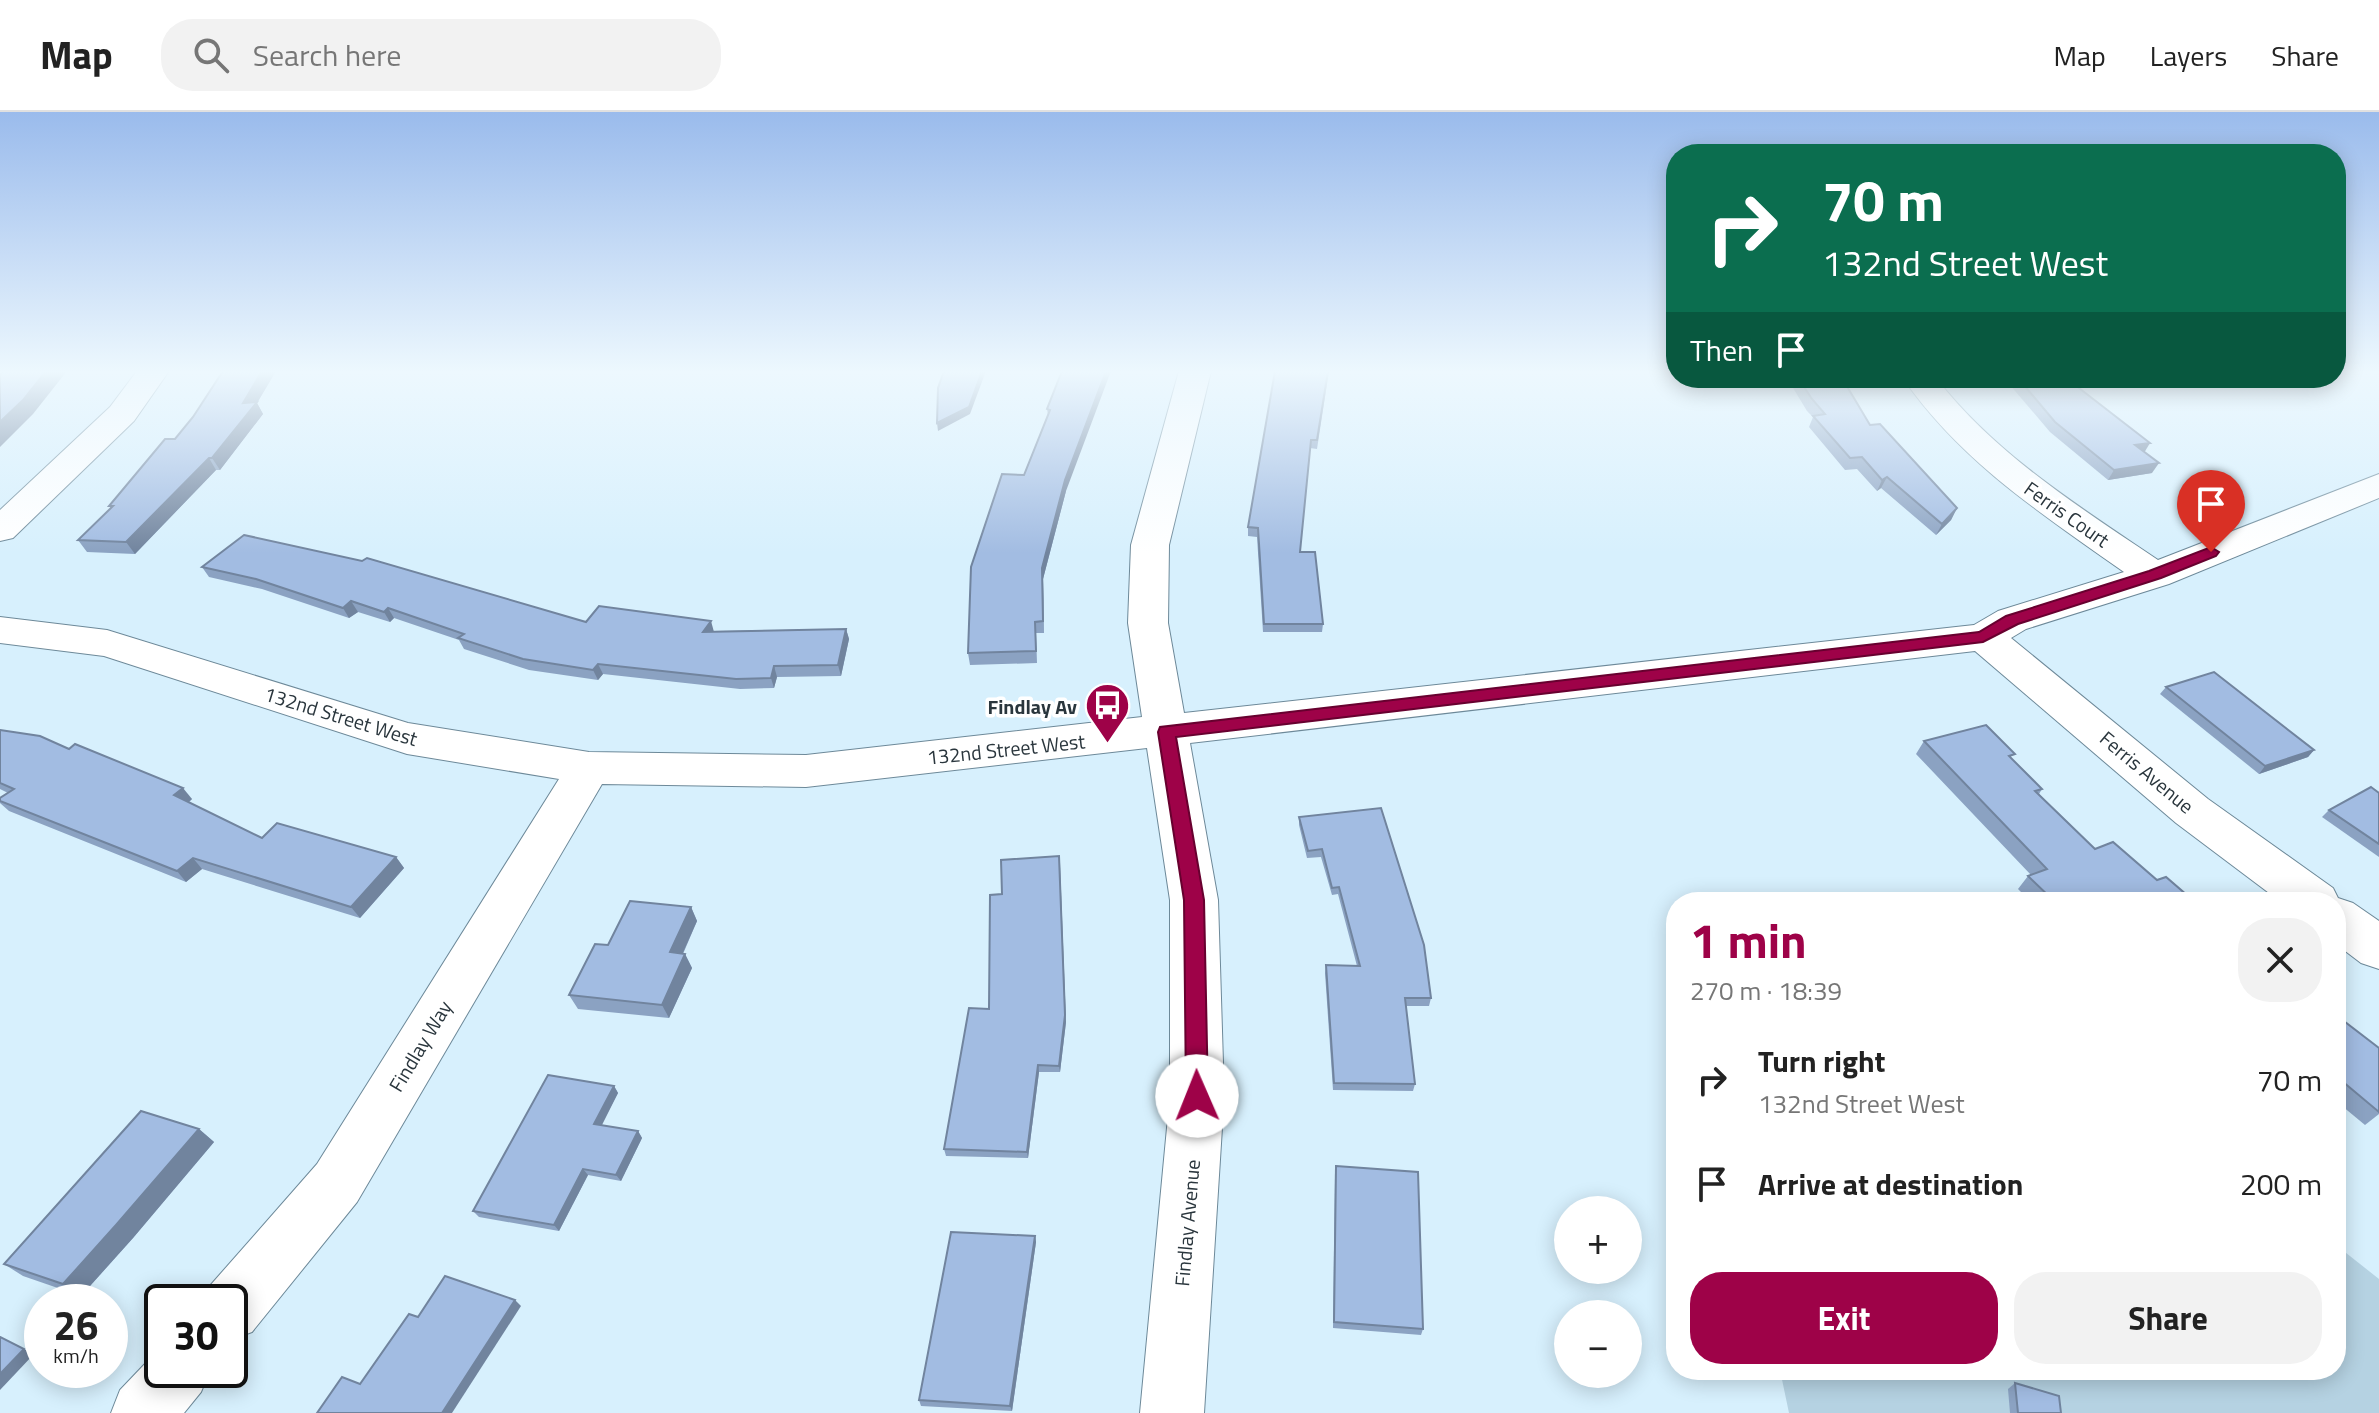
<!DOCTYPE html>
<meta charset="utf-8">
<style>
:root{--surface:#fff;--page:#f2f2f2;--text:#222;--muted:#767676;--line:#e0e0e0;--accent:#9e0248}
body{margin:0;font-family:"Titillium Web",sans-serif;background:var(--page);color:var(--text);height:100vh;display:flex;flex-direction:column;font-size:30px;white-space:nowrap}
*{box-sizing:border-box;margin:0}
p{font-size:26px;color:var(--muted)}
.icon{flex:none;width:44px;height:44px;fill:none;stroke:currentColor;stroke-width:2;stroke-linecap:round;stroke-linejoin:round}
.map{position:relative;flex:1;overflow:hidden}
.panel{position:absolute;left:1666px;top:780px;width:680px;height:488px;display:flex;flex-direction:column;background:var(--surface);border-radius:32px;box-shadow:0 4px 20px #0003}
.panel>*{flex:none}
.guide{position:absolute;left:1666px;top:32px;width:680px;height:244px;border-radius:32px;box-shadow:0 4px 20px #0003;background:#0b6e4f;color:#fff;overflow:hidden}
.buttons{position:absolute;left:1554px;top:1084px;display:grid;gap:16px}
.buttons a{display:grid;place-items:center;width:88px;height:88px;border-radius:50%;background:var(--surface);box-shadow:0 4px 20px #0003;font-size:40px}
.speed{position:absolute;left:24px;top:1172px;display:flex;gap:16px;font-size:40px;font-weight:700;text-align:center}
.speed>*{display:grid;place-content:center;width:104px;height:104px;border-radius:50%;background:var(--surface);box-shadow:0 4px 20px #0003;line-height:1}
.speed small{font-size:20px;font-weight:400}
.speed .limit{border:4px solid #111;border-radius:12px;background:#fff;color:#111}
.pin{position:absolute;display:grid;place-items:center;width:68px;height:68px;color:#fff;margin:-82px -34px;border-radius:50% 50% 50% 0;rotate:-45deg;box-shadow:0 0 8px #0007}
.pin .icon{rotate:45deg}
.me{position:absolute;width:88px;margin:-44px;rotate:359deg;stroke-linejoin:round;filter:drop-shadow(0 0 6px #0008)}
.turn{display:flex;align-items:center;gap:28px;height:168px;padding:0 24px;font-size:36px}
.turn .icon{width:104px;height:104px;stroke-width:2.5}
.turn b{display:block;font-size:56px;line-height:68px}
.then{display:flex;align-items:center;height:76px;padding:0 24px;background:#0003;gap:16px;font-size:30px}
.round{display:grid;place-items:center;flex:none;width:84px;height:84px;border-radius:32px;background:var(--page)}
.headline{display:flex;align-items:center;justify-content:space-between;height:136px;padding:0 24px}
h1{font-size:48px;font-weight:700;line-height:60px;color:var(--accent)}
.button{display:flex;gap:16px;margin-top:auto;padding:16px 24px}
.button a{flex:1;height:92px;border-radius:32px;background:var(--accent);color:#fff;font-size:32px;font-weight:700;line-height:92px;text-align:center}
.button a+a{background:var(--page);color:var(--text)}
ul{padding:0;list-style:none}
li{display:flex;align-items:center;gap:24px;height:104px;padding:0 24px}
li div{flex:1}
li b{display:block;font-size:30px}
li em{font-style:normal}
header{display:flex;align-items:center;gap:48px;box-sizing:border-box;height:112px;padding:0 40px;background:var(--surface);border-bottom:2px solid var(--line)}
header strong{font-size:38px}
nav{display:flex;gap:44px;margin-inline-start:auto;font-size:28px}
.search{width:560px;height:72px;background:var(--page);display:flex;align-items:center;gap:20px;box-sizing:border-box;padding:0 28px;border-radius:32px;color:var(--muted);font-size:30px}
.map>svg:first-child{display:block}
.green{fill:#b5d2e2}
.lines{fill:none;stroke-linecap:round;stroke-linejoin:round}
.minor-casing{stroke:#6d8999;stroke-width:2}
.minor{fill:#fff;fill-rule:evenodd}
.wall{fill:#8ba2c2}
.shaded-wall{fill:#71849e}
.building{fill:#a2bce2;stroke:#71849e;stroke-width:2}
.route{fill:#9e0248;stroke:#67012f;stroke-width:2}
.labels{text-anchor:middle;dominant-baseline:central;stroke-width:7;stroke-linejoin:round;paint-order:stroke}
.street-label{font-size:20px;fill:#2a363d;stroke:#fff}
.poi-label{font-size:20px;font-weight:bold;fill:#2a363d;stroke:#fff;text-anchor:end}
</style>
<header>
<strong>Map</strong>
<div class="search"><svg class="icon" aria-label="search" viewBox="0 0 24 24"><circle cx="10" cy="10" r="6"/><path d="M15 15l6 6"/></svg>Search here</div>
<nav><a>Map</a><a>Layers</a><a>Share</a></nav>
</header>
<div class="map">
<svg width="2379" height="1301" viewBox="0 0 2379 1301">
<rect width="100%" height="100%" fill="#d7f0fd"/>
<path class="green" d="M2336 1133 2379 1167V1301H1789L1780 1258H2336Z"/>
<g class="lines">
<defs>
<g id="minor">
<path d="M137 259H169L134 309 13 426 0 429V398L110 295Z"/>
<path d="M1179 259H1211L1169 433 1168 511 1184 601 1974 513 1998 499 2124 460C2043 403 1960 349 1903 266H1936C1996 343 2078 394 2158 448L2379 362V386L2169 472 2026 517 2011 526 2208 687 2333 776 2338 786 2353 791 2379 809V857L2361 851 2336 832V790H2281L2176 711 1975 539 1190 631 1218 788 1224 984 1204 1301H1140L1170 984V788L1147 636 806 675 602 672 357 1090 252 1220 230 1228V1190H203L208 1176 317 1052 559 667 407 642 104 544 0 531V505L107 518 408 611 589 640 806 643 1142 605 1128 511 1131 433Z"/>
<path d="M162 1234V1258H210L201 1280 184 1301H111L120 1278Z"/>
</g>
</defs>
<use href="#minor" class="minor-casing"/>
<use href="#minor" class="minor"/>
</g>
<g class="wall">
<path d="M223 259H276L257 291 263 302 220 358H216L135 442 87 440 78 428 111 396 109 394 175 327 193 305Z"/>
<path d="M1062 259 1066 379 1043 467 1044 521H1036L1037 551 970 553 968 541 1024 363 1048 304 1047 297Z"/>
<path d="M1329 259 1317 337 1310 336 1300 440 1323 512 1322 520H1263L1257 425 1248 424V415Z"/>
<path d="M1787 266H1842L1870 313 1957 396 1951 408 1936 423 1881 376 1877 379 1857 357 1845 358 1809 315 1813 305 1807 299Z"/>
<path d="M2004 266H2066L2144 340 2152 361 2108 368 2050 320Z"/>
<path d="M202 455 586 510 714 519 846 517 849 527 841 564 777 565 774 576 740 577 603 562 598 568 529 558 464 537 459 528 394 506 390 510 358 500 349 506 262 477 209 465Z"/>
<path d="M2166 575 2314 638 2308 645 2259 662 2160 582Z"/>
<path d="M0 618 69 637 192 687 189 690 262 726 396 745 404 756 360 806 202 757 186 770 9 699 0 691V686L8 681 0 677Z"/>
<path d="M1924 629 2012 647 2042 677 2039 682 2095 737 2157 768 2195 790H2031L2018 777 2028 764 2031 763 1916 642Z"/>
<path d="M2379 681V745L2322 705 2329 698Z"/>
<path d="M1299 705 1431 886 1429 894H1406L1415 972 1413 979 1333 978 1325 861 1326 853 1357 854 1338 782 1332 783 1321 745 1307 746 1299 713Z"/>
<path d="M691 795 697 809 683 842H685L692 856 669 906 578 897 569 883 608 833Z"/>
<path d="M2336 903 2379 936V1002L2365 1013 2336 989Z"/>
<path d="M1066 910 1060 960H1039L1028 1046 946 1044 944 1037Z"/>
<path d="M614 974 618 981 601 1013 638 1019 642 1026 621 1069 588 1063 559 1119 479 1105 473 1099Z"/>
<path d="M199 1017 214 1030 133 1126 81 1184 23 1164 4 1152Z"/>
<path d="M1336 1054 1423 1217 1421 1223 1333 1216 1335 1060Z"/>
<path d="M1035 1124 1036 1130 1012 1299 921 1294 919 1288Z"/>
<path d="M2015 1271 2061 1301H2010L2008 1277Z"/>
</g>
<g class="shaded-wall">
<path d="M46 259H67L33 302 0 335V310Z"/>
<path d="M262 259H276L257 291 263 302 220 358 212 346 243 291Z"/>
<path d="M982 259H986L970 302 938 319 937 311Z"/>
<path d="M1106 259H1111L1066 379 1043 467 1044 521 1042 456 1065 368Z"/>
<path d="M2150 331 2144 341 2135 333Z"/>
<path d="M209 346 216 358 135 442 126 430Z"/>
<path d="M2159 351 2152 361 2108 368 2114 358Z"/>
<path d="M1887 365 1881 376 1877 379 1882 368Z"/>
<path d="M1957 396 1951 408 1936 423 1942 412Z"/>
<path d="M351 489 358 500 349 506 343 496Z"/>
<path d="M388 496 394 506 390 510 384 500Z"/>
<path d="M711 509 714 520H703Z"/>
<path d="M846 517 849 527 841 564 838 553Z"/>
<path d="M598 552 603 562 598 568 593 558Z"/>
<path d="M774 554 777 565 774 576 771 566Z"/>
<path d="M2314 638 2308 645 2259 662 2265 654Z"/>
<path d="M183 676 192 687 184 694 174 683Z"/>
<path d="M396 745 404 756 360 806 351 795Z"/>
<path d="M193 746 202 757 186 770 177 759Z"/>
<path d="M1060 751 1066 910 1060 960 1059 954Z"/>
<path d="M691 795 697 809 677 854 670 840Z"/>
<path d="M685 842 692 856 669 906 662 893Z"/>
<path d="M1038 953 1039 960 1028 1046 1027 1040Z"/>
<path d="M614 974 618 981 599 1019 594 1012Z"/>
<path d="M199 1017 214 1030 133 1126 81 1184 63 1172Z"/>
<path d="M638 1019 642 1026 621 1069 616 1063Z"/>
<path d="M583 1057 588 1063 559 1119 554 1113Z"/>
<path d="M1035 1124 1036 1130 1012 1299 1010 1294Z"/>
<path d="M515 1188 521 1194 452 1301H442Z"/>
<path d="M24 1237 34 1242 0 1278V1262Z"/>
</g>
<g class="building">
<path d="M3 259H46L23 288 0 310V263Z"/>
<path d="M223 259H262L243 291 257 290 212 346H209L126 430 78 428 113 394H109L165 327H175L193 305Z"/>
<path d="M944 259H982L969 295 937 311 938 276Z"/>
<path d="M1062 259H1106L1065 368 1042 456 1043 509 1035 510 1036 539 968 541 971 455 1002 362 1024 363 1050 298 1047 297Z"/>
<path d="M1275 259H1328L1317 328H1311L1300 440H1315L1323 512H1264L1258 416 1248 415Z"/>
<path d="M1798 266H1842L1870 313 1880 312 1957 396 1942 412 1887 365 1882 368 1862 345 1850 346 1813 304 1825 302 1812 287Z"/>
<path d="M2018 266H2066L2150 331 2135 333 2159 351 2114 358 2055 310Z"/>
<path d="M244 423 362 449 367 446 586 510 599 494 711 509 703 520 846 517 838 553 774 554 771 566 736 567 598 552 593 558 523 547 458 526 464 522 388 496 384 500 351 489 343 496 256 467 202 455Z"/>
<path d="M2214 560 2314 638 2265 654 2166 575Z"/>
<path d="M1986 613 2015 642 2009 644 2042 677 2035 679 2095 737 2113 730 2157 768 2166 765 2195 790H2055L2028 764 2047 757 1924 629Z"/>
<path d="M0 618 40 624 69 637 75 632 183 676 174 683 262 726 277 711 396 745 351 795 193 746 177 759 0 689V686L14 677 0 671Z"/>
<path d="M2371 675 2379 681V732L2329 698Z"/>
<path d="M1381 696 1424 833 1431 886H1405L1415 972 1334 971 1326 853 1360 854 1339 775 1332 776 1322 737 1308 739 1299 705Z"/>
<path d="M1059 744 1065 903 1059 954 1038 953 1027 1040 944 1037 969 896 989 897 990 783 1002 782 1001 748Z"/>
<path d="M630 789 691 795 670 840 685 842 662 893 569 883 595 832 608 833Z"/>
<path d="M2336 903 2379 936V1000L2336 964Z"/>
<path d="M548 963 614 974 594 1012 638 1019 616 1063 583 1057 554 1113 473 1099Z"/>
<path d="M141 999 199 1017 116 1113 63 1172 4 1152Z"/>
<path d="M1336 1054 1418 1060 1423 1217 1334 1210Z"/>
<path d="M951 1120 1035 1124 1010 1294 919 1288Z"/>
<path d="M445 1164 515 1188 442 1301H317L342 1265 360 1272 409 1202 418 1205Z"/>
<path d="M0 1225 24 1237 0 1262Z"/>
<path d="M2015 1271 2059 1284 2061 1301H2018Z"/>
</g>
<linearGradient id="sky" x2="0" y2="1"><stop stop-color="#9abbec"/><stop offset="0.59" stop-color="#edf8fe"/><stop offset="1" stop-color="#edf8fe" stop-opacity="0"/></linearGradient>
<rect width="2379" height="441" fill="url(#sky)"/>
<path class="route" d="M2211 435 2219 440 2216 444 2161 466 2018 512 1983 530 1176 625 1204 788 1208 984 1205 991 1197 994 1189 991 1186 984 1184 788 1158 620 1160 615 1979 520 2006 504 2149 459Z"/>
<defs>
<symbol id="bus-pin" viewBox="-11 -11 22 30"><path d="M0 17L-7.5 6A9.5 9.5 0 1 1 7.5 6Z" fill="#9e0248" stroke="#fff"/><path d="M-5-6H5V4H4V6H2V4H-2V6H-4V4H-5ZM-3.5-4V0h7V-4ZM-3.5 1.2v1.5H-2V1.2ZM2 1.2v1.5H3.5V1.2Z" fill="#fff"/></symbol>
</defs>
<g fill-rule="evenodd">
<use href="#bus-pin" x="1082" y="568" width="51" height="69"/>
</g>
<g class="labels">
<g class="street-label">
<text transform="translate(2067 402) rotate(35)">Ferris Court</text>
<text transform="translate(341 604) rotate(17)">132nd Street West</text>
<text transform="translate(1006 637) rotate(-6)">132nd Street West</text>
<text transform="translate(2147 660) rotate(40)">Ferris Avenue</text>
<text transform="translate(420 934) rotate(-59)">Findlay Way</text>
<text transform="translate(1187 1111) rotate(-85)">Findlay Avenue</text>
</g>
<g class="poi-label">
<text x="1077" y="594">Findlay Av</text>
</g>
</g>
</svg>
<div class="buttons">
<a>+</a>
<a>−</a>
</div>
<div class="speed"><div>26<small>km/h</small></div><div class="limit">30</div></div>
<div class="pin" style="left:2211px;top:440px;background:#d93025"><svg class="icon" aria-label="arrive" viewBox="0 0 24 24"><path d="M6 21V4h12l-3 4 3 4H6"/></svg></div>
<svg class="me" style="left:1197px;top:984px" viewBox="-20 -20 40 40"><circle r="19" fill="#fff"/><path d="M0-13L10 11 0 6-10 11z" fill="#9e0248"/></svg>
<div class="guide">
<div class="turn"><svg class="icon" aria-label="right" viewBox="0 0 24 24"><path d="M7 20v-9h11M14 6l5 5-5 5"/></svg><div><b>70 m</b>132nd Street West</div></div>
<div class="then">Then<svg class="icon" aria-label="arrive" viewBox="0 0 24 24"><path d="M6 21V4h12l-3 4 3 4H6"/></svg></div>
</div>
<section class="panel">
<div class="headline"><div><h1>1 min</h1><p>270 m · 18:39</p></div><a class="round"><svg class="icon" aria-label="close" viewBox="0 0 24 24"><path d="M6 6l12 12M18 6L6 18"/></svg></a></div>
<ul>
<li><svg class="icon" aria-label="right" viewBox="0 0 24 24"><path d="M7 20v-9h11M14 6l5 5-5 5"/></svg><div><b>Turn right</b><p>132nd Street West</p></div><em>70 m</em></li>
<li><svg class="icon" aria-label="arrive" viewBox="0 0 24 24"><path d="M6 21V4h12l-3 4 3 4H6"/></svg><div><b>Arrive at destination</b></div><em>200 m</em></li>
</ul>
<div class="button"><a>Exit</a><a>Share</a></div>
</section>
</div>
